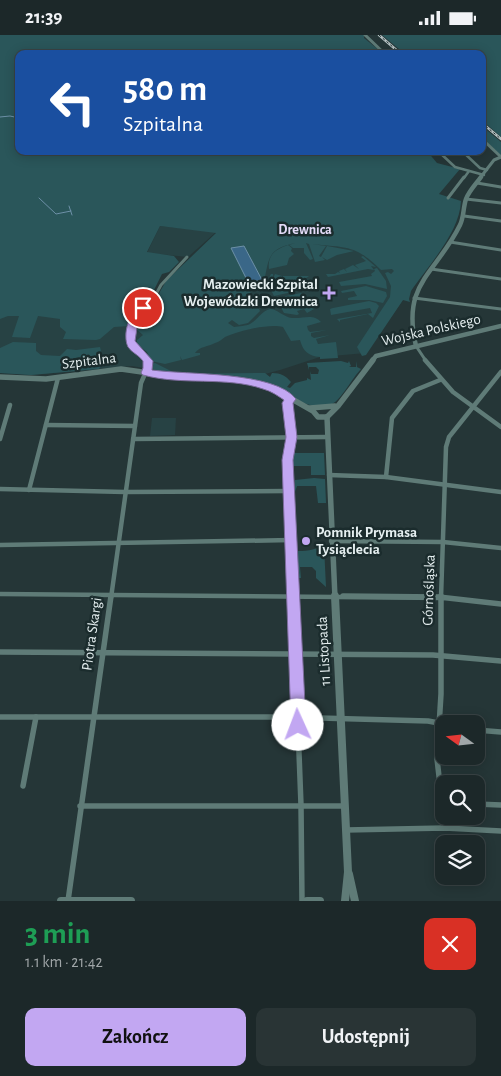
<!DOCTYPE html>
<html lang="pl">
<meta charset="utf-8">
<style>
:root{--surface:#1c2829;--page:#293435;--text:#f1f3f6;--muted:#a0a6a8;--line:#3a4446;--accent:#c2a7f2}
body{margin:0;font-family:"Alegreya Sans",sans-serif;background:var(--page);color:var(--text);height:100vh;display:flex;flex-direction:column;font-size:19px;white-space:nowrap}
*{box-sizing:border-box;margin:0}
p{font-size:16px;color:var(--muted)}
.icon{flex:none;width:28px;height:28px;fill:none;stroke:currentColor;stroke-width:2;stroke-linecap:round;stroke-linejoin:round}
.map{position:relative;height:866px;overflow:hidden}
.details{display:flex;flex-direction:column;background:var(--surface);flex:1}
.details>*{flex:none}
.guide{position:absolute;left:15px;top:15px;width:471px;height:105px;border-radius:10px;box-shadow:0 2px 12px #0003,0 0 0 1px var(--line);background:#1a4fa0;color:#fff;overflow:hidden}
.needle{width:32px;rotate:285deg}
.tools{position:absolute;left:435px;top:680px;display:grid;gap:10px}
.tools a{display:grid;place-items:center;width:50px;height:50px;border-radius:10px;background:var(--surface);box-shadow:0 2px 12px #0003,0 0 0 1px var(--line);font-size:25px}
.pin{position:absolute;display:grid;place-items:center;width:42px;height:42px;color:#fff;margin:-21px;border:2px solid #fff;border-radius:50%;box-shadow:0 1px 5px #0007}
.me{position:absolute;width:55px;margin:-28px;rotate:358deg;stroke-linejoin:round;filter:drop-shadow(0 0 4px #0008)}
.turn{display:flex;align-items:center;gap:18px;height:105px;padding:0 25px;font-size:22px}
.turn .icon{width:65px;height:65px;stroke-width:2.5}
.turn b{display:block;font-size:35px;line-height:42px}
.round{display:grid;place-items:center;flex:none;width:52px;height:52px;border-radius:10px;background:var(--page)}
.headline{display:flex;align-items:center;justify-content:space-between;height:85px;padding:0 25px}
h1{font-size:30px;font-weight:700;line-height:38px;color:#1e9e55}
.primary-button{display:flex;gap:10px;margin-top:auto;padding:10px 25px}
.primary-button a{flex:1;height:58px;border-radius:10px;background:var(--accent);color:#111;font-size:20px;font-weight:700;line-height:58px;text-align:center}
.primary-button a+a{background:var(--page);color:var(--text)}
.status{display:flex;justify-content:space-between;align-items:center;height:35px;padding:0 25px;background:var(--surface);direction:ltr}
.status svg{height:14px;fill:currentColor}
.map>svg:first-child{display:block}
.built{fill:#274244}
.green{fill:#2a565a}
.water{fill:#3a6788;stroke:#6d90a7}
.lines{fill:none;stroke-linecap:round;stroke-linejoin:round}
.stream{stroke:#6d90a7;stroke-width:1}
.minor-far3{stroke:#5f7b77;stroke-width:2.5}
.minor-far2{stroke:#5f7b77;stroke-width:3}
.minor-far1{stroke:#5f7b77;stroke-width:4.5}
.minor{stroke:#5f7b77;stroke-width:5.5}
.tertiary-far3{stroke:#5f7b77;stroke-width:3}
.tertiary-far2{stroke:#5f7b77;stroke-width:4.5}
.tertiary-far1{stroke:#5f7b77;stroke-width:5.5}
.tertiary{stroke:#5f7b77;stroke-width:8}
.rail-casing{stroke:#b6c2c3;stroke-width:2.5}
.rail{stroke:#1b2c2d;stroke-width:1;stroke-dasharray:2.5;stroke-linecap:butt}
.route{fill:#c2a7f2;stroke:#7e6d9d}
.poi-dot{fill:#c2a7f2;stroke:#1b2c2d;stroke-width:2}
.labels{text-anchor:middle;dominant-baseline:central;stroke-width:5;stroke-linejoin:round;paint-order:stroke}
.far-neighbourhood-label{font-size:14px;font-weight:bold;fill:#e4dbf8;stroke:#1b2c2d}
.poi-label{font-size:15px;font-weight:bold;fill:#e5eff0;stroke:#1b2c2d;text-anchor:end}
.street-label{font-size:15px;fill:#e5eff0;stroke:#1b2c2d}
</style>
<div class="status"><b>21:39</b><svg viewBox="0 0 49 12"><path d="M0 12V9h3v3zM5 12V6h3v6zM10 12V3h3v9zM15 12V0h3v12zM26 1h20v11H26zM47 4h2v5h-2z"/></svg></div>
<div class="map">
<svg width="501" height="866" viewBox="0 0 501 866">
<rect width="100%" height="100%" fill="#253637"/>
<g class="built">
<path d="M160 191 216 197 188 222 147 218Z"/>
<path d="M222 198 433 222 366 318 320 322 280 335 250 343 178 339 132 331 31 340 0 338V267L138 280 159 262Z"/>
<path d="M152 383H176L175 400 150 401Z"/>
</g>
<g class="green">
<path d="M0 0H364V3L384 19H19V116H427L437 128 460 134 439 159 461 166C460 197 428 231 411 256L409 264 410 267 403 265 366 320 362 321 357 312 390 262 391 251 385 238 388 237 391 239 394 236 392 234 381 235C355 209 346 213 312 209L326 211 319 221 321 222 327 211 354 216 337 220 327 225 322 222 325 225 315 227 309 209 306 208 313 224 310 225 304 218V213H293L289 210 295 208C267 214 269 224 264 247L253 249 250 248V250L247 251 260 276 248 288 239 290 232 285 228 288 234 292C239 291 246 291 250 289 260 283 260 277 270 274 275 273 284 282 292 283 303 284 313 278 321 287L307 291 308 295 310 297 327 295 311 298V301L314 303 330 300 316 304 318 309 336 307 338 323 320 324V322C308 321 303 316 300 305L291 306 283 292C269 288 239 296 225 302 222 304 219 307 215 308 208 312 200 311 195 318H200V320L182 325 180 321 181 325 165 329 151 326 147 317 137 309V305L143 300 135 293V288L157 262 166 246 216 198 160 191 147 217 174 221 179 227 169 237 162 239 151 261 132 281 129 291 114 292 100 304 96 305 63 304 66 297 60 292V284L38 281 30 303 12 302 19 281H8L0 284Z"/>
<path d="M382 0H501V102L483 86 482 19H405Z"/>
<path d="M482 91 501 107V121L483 103Z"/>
<path d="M288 210 292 213 291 216 294 219 289 223 287 230 269 234C267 220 276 214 288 210Z"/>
<path d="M363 221 376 232 371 231 374 235 368 234 328 242 326 239H335L338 237 340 238 339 236 344 234 347 237 345 234 353 230 359 234 355 230 366 226 361 222Z"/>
<path d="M377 233 386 246 387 254 365 249 341 251 339 247 372 241 371 239 375 236 374 234Z"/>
<path d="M271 239H273V244L275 239 282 241 283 249 285 248 283 241H309L305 244 311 245 280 251 276 254 273 249 275 255 288 256 308 251 310 253 274 261 267 247Z"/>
<path d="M366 251 386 257 387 261 383 268 369 265H348V263L357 261 354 256 342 258 341 256Z"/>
<path d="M301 258 307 266H306L309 273H314V274L307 278 304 274 297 276 299 279 297 280 284 278 276 263Z"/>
<path d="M369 266 376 268 379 271 373 283 368 279 340 285V287L337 284 372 278 370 273 331 280 330 274 333 273Z"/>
<path d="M13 307 36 308V316L41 320 60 321 67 314 76 315 100 312 102 320 106 323 99 334 31 340 0 338V313Z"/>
<path d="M341 326 348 328 349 326 351 331 349 332H356V326L357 332 361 334C353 342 341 365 332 369 305 379 285 353 261 346 228 337 179 347 151 333V329L155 328 177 339 256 338H265L270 342 272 338C281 338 286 341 291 347L287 352 290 353 295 348 307 345V343L311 345 310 336 311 339H318L319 335 316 332H309V335L307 328Z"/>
<path d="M291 418H324L325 440H311V431H292Z"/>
<path d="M314 443 325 444 326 468H318L316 451H297L295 457V445Z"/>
<path d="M322 510 324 511 326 552 316 543V536L312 532H300L301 543H296L295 516C304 516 315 516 322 510Z"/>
</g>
<path class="water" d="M244 211 262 245 248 247 231 213Z"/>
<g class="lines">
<g class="stream">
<path d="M0 82 10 81 19 83"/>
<path d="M39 163 56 179 71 176"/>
<path d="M69 171 72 180"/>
</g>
<g class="minor-far3">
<path d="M438 116 455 132 484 140"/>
<path d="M462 116 480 133 487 135"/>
<path d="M464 143 469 136"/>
</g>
<g class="minor-far2">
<path d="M477 148 501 152"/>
<path d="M448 163 464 142"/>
<path d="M466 164 501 168"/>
<path d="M464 181 501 186"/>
<path d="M450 207 501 215"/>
<path d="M431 234 501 244"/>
<path d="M414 263 501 274"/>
<path d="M416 311 426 326"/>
<path d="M146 326 145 321 130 308 134 285 155 261 161 250 187 222"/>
</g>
<g class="minor-far1">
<path d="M425 325 453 357 501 392"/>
<path d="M291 364 288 368 292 402 288 425 293 563"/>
<path d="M46 390 135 391"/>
<path d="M0 404 10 370"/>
<path d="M133 404 327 402"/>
<path d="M329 440 386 442 501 457"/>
<path d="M386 442 392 383 413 356 440 345"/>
<path d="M0 454 125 457 289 456"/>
<path d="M29 455 58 343"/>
<path d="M331 506 443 507 501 513"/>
<path d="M0 510 291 505"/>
<path d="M0 559 444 563"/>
<path d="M111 563 141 348 148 332 146 325"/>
<path d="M441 563 446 412 449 402 501 337"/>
</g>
<g class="minor">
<path d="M293 561 301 770 302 866"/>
<path d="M343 561 439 562 501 569"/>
<path d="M441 561V659L437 724 445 793"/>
<path d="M0 617 433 620 501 626"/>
<path d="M0 682H284L428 686 444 689"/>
<path d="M476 695 501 697"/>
<path d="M23 751 36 682"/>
<path d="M476 769 501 770"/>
<path d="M80 771H345"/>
<path d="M346 795 445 793 501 796"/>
<path d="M68 866 111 561"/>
</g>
<g class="tertiary-far3">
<path d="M365 0 385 19"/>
<path d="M482 104 501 122"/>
<path d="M480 143 494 125 501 122"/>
</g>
<g class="tertiary-far2">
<path d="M416 311C401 248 436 239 460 190 464 182 463 173 466 164 469 156 476 149 481 142"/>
<path d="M372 326 376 321 501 291"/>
</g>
<g class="tertiary-far1">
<path d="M0 342 46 344 121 334 170 341 250 346 276 355 313 376 318 382H327"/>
<path d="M310 373 335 371"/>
<path d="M327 382 335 563"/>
<path d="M327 382 338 371 373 325"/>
</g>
<g class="tertiary">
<path d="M335 561 348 837 345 866"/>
<path d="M349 839 355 866"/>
<path d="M61 866H131"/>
<path d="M307 866H320"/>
</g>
<defs>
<g id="rail">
<path d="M379 0 401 19"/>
<path d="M482 88 501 104"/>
</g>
</defs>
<use href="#rail" class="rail-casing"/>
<use href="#rail" class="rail"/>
</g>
<path class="route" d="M143 270 147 273 138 286 135 306 153 326 152 335C187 340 275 336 296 364L293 368 297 402 293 425 306 690 304 696 298 698 293 696 291 690 282 425 286 402 282 368 284 365C278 361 271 356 263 354 225 341 182 351 143 340L141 338 143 333V326C139 320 132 318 128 312 122 300 129 275 143 270Z"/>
<g class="poi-dot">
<path d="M326.5 250.5h5v5h5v5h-5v5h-5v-5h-5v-5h5z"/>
<circle cx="306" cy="506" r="5"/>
</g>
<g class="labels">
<g class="far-neighbourhood-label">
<text x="305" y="195">Drewnica</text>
</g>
<g class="poi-label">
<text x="318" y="249">Mazowiecki Szpital<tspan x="318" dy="17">Wojewódzki Drewnica</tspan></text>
<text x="316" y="497" text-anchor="start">Pomnik Prymasa<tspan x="316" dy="17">Tysiąclecia</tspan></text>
</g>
<g class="street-label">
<text transform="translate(431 295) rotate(-13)">Wojska Polskiego</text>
<text transform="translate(89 326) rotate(-7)">Szpitalna</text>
<text transform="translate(429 555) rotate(-88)">Górnośląska</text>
<text transform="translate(92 599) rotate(-82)">Piotra Skargi</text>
<text transform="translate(324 616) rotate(-93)">11 Listopada</text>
</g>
</g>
</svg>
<div class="tools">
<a><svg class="needle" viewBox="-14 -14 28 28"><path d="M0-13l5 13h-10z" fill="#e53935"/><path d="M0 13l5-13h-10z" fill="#a0a6a8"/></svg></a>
<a><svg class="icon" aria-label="search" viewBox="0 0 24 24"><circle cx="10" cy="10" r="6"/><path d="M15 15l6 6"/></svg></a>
<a><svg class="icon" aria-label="layers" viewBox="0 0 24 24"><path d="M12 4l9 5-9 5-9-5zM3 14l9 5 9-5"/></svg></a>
</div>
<div class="pin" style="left:143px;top:273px;background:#d93025"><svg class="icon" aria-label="arrive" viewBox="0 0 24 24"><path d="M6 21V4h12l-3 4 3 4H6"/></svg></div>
<svg class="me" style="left:298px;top:690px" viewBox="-20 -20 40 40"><circle r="19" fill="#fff"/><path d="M0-13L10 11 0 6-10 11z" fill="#c2a7f2"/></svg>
<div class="guide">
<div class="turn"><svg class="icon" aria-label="left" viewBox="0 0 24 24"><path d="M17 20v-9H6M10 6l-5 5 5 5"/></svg><div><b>580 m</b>Szpitalna</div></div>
</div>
</div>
<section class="details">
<div class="headline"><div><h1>3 min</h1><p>1.1 km · 21:42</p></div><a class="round" style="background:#d93025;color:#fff"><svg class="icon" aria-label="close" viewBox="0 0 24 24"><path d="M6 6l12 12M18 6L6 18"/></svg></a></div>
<div class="primary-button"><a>Zakończ</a><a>Udostępnij</a></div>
</section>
